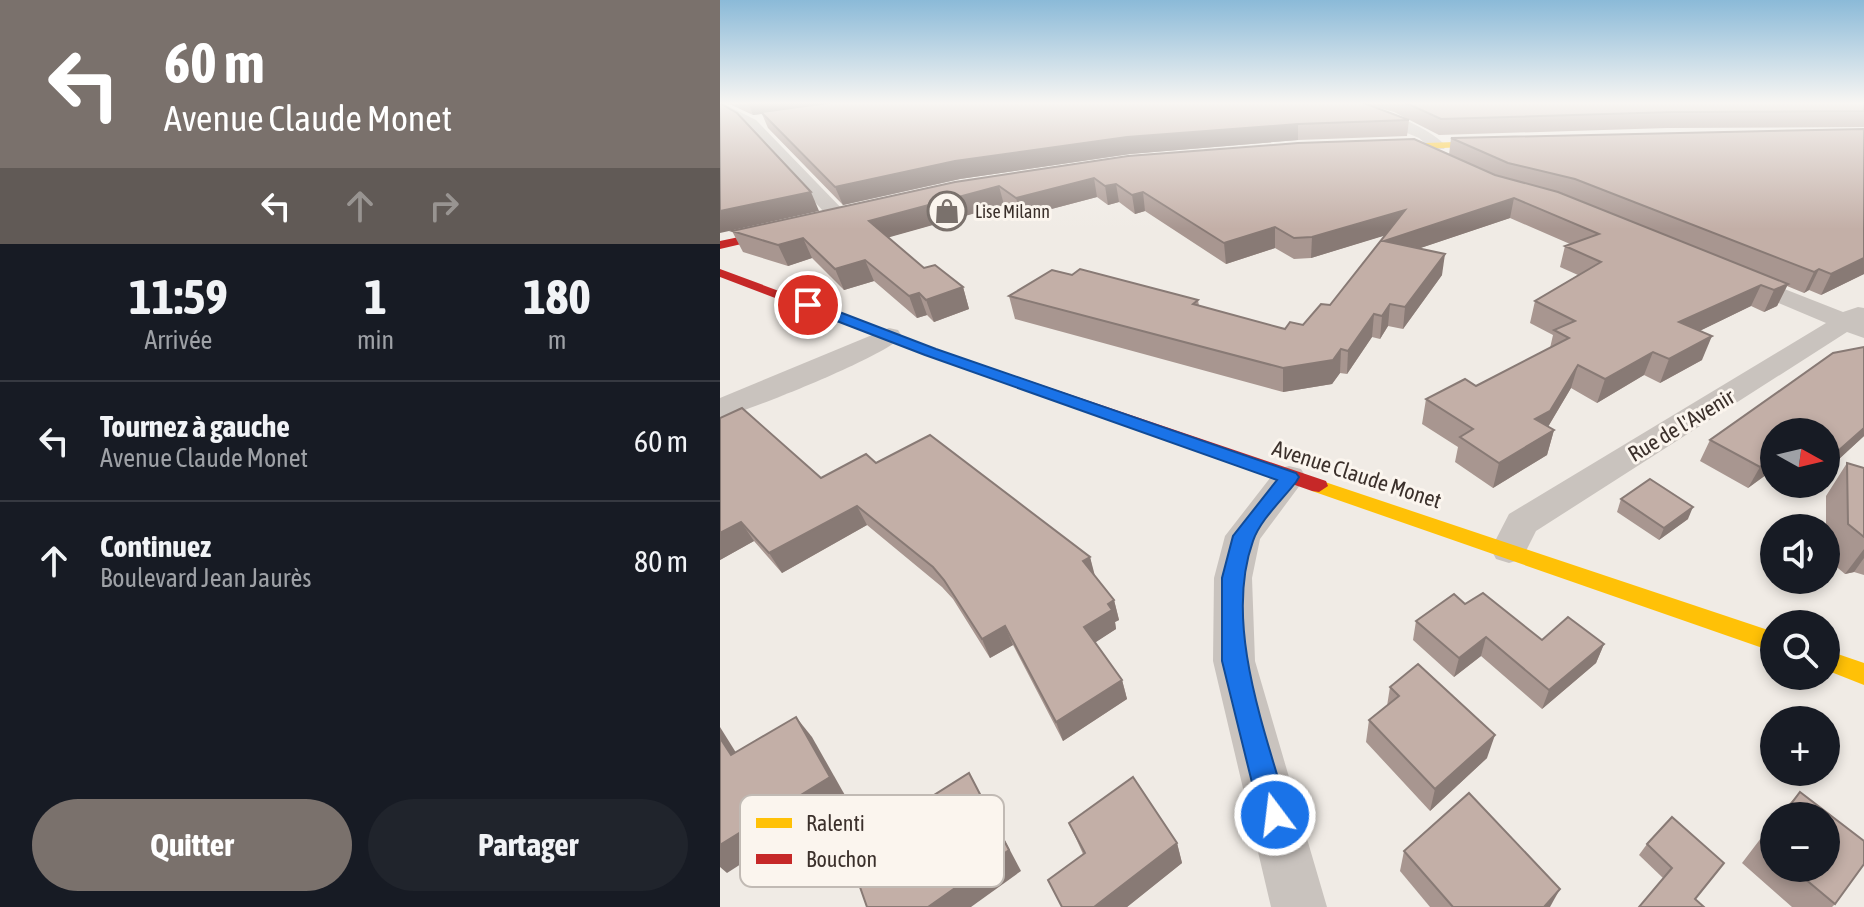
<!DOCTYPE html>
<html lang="fr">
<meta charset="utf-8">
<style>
:root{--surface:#171b24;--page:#20242c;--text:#f1f3f6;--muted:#9ea1a6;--line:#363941;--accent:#7a716c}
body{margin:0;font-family:"Asap Condensed",sans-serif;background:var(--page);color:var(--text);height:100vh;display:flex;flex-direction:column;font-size:30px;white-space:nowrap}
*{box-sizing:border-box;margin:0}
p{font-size:26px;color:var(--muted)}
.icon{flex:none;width:44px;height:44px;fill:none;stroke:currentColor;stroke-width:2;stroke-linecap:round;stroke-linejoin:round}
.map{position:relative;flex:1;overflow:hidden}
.side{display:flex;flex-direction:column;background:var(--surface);width:720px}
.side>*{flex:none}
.top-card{background:#7a716c;color:#fff;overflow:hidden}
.needle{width:52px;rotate:98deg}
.controls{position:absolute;left:1040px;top:418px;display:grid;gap:16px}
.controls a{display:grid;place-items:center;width:80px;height:80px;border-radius:50%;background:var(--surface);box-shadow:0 4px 12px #0003;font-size:40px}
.pin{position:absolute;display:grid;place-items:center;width:68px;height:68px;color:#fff;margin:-34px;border:4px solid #fff;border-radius:50%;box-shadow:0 2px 8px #0007}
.me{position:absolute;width:88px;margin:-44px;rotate:345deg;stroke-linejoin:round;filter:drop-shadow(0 0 6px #0008)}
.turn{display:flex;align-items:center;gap:28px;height:168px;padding:0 32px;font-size:36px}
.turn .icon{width:104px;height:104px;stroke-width:2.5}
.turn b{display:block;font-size:56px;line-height:68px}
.lanes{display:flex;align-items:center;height:76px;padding:0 32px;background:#0003;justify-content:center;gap:40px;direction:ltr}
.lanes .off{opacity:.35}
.eta{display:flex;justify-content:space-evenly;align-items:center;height:136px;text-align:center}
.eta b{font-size:48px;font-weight:700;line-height:56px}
.primary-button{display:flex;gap:16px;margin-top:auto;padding:16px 32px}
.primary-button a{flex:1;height:92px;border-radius:48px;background:var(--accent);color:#fff;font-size:32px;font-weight:700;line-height:92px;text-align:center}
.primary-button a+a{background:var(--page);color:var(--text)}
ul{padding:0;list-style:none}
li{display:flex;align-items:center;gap:24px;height:120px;padding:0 32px;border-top:2px solid var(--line)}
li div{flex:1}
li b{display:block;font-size:30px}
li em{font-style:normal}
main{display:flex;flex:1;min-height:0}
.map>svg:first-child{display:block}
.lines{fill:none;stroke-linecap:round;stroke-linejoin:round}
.street{fill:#c9c3be;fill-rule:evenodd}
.slow{fill:#ffc107;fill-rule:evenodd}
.jam{fill:#c62828;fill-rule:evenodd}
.wall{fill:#a89690}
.shaded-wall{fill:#887a75}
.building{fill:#c3afa7;stroke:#887a75;stroke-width:2}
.route{fill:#1a73e8;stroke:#114b97;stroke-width:2}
.labels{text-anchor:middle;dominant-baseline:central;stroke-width:6;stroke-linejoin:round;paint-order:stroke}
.far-poi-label{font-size:18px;fill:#3b302b;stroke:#fbf5ee;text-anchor:start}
.street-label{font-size:22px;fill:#3b302b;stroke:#fbf5ee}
.key{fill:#fbf5ee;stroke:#c1bab4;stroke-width:2}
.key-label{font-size:22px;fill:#3b302b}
</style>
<main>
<section class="side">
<div class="top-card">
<div class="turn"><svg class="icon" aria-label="left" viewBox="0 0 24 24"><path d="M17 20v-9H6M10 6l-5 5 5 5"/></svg><div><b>60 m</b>Avenue Claude Monet</div></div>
<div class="lanes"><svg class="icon" aria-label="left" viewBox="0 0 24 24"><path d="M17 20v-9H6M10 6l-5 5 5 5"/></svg><svg class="icon off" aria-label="ahead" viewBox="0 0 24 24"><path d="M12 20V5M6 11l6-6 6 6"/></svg><svg class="icon off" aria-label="right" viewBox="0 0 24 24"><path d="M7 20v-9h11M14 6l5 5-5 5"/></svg></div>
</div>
<div class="eta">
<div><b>11:59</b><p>Arrivée</p></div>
<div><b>1</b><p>min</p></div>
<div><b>180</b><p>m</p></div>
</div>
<ul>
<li><svg class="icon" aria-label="left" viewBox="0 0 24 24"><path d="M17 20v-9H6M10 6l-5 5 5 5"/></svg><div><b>Tournez à gauche</b><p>Avenue Claude Monet</p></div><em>60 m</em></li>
<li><svg class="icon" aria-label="ahead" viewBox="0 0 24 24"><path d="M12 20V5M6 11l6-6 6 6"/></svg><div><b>Continuez</b><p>Boulevard Jean Jaurès</p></div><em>80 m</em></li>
</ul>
<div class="primary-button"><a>Quitter</a><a>Partager</a></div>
</section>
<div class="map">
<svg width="1144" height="907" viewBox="0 0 1144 907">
<rect width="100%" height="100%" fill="#f0ebe5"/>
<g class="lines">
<g class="street">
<path d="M0 102 36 120 127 214 130 218 127 222H113L26 126 0 111Z"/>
<path d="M612 102C640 100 708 124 726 146L724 149H712L699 138Z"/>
<path d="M1024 273 1123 312 1138 307 1144 308V338L1127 332 816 531 802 559 789 563 776 559 771 549 789 514 1106 323 1016 285 1012 280 1016 275Z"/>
<path d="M169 328 178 330 182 336C169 355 28 411 0 418V398Z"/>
<path d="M569 466 581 469 586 477 540 539 532 578 535 661 607 907H551L493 661 494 578 505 536 557 469Z"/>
</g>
<g class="slow">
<path d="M790 140 793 145 651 151 646 148 651 145Z"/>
<path d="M599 480 1054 632V652L592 491 590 486Z"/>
<path d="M1106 650 1144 663V685L1106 670Z"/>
</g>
<g class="jam">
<path d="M77 225 81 226V230L0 249V241Z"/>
<path d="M0 269 215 349 606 481 608 486 599 492 592 491 205 355 0 277Z"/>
</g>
</g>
<g class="wall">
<path d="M5 102H1144V127L947 128 719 135 674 112 648 105 689 120 687 136 578 140 410 154 240 179 123 205 48 128 42 114 33 115Z"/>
<path d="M731 138 1144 274 1101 295 1089 290 1084 293 1067 286 1057 306 1044 312 1031 306 979 331 982 360 940 383 924 375 877 403 851 388 828 427 834 430 827 455 773 488 735 462 738 447 702 424 706 399 756 386 830 348 833 335 810 323 815 301 858 275 840 267 845 246 850 244 790 218 700 248 722 275 683 329 668 326 660 339 652 337 627 374 620 373 612 384 563 392 295 319 289 296 352 275 478 300 479 306 565 329 583 325 610 305 665 235 591 258 574 259 555 248 506 264 425 211 415 214 399 202 388 205 377 197 301 217 284 205 168 237 204 268 243 287 249 309 214 322 207 315 197 318 154 281 124 290 92 258 68 266 23 252 12 231 235 182 729 155Z"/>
<path d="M1144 347V436L1106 471V432H1054V469L1028 488 980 461 990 440 1113 353Z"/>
<path d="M0 418 101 478 156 463 370 557 374 575 394 600 399 620 395 622 396 629 375 642 402 680 407 699 343 741 293 645 270 658 233 599 222 587 147 525 62 573 34 541 0 560Z"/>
<path d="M1127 463 1144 468V575L1134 572 1125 574 1106 558V496Z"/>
<path d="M901 499 968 519 939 540 897 512Z"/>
<path d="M745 604 822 640 884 644 876 663 822 709 761 656 734 677 693 640 696 621Z"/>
<path d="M670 687 767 758 710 811 646 742 649 720 667 706Z"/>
<path d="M1080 792 1144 841V864L1115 904 1112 907H1072L1022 863 1054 821V868H1106V816H1058Z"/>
<path d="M952 817 975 899 943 878 919 855 927 844Z"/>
<path d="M349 823 457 843 462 863 407 907H342L363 854Z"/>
<path d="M684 851 830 907H710L680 871Z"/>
</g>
<g class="shaded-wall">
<path d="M28 102H127L33 115Z"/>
<path d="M578 124V140L410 154 240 179 123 205 115 187 235 161 407 137Z"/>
<path d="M374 178 377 197 301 217 296 198Z"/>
<path d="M396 184 399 202 388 205 385 186Z"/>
<path d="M279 186 284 205 156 241 149 221Z"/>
<path d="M91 192 99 211 0 233V211Z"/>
<path d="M423 192 425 211 415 214 412 195Z"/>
<path d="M794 198 790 218 662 261 664 241Z"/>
<path d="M685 210 683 230 591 258 592 237Z"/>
<path d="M555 227V248L506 264 504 243Z"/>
<path d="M83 238 92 258 68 266 58 245Z"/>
<path d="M725 254 722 275 683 329 685 307Z"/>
<path d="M1144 258V274L1101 295 1111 274Z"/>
<path d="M145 260 154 281 124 290 115 269Z"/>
<path d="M1099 269 1089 290 1084 293 1094 272Z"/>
<path d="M1068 284 1057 306 1044 312 1054 290Z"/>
<path d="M1041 285 1031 306 951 345 959 322Z"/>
<path d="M243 287 249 309 214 322 206 300Z"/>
<path d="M199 293 207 315 197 318 189 296Z"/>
<path d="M670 304 668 326 660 339 662 316Z"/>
<path d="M654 314 652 337 627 374 628 351Z"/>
<path d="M992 336 982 360 940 383 949 359Z"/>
<path d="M621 349 620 373 612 384 563 392V368Z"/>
<path d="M933 352 924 375 877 403 885 379Z"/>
<path d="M858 365 851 388 823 435 815 419Z"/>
<path d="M1144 428V436L1106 471V464L1109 459Z"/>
<path d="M834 430 827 455 773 488 779 463Z"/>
<path d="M1054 457V469L1028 488 1040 467Z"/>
<path d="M137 506 147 525 62 573 49 553Z"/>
<path d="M973 507 968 519 939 540 944 528Z"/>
<path d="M21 522 34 541 0 560V533Z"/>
<path d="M1144 549V558L1134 572 1125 574Z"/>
<path d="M370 557 375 576 363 561Z"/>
<path d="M394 600 399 620 395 622 396 629 370 646 364 627 388 604Z"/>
<path d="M285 626 293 645 270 658 262 639Z"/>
<path d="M766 637 761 656 734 677 739 658Z"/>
<path d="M884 644 876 663 822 709 829 690Z"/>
<path d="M402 680 407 699 343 741 336 722Z"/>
<path d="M76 717 92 737 126 797 7 873 0 867V845Z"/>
<path d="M0 727 30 775 11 755 0 738Z"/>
<path d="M775 735 767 758 710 811 715 789Z"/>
<path d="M249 773 301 871 251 907H208Z"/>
<path d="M457 843 462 863 407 907H374Z"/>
<path d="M840 889 830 907H824Z"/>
</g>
<g class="building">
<path d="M116 102H641L689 120 578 124 407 137 235 161 115 187 41 112Z"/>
<path d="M684 102H1144V111L952 112 721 119Z"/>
<path d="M0 103 17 113 91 192 0 211Z"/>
<path d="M1144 129V258L1111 274 1099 269 1094 272 855 179 788 163 731 138Z"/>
<path d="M694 139 775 175 838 192 1068 284 1054 290 1041 285 959 322 992 336 949 359 933 352 885 379 858 365 830 411 815 419 834 430 779 463 740 437 753 429 706 399 745 379 756 386 849 338 834 330 855 321 815 301 881 262 845 246 879 234 794 198 664 241 725 254 685 307 670 304 662 316 654 314 628 351 621 349 613 360 563 368 289 296 332 270 352 275 360 269 478 300 473 304 565 329 570 322 583 325 601 304 610 305 685 210 592 237 574 238 555 227 504 243 423 192 412 195 396 184 385 186 374 178 296 198 279 186 149 221 204 268 215 265 243 287 206 300 199 293 189 296 145 260 115 269 83 238 58 245 12 231 235 182 408 156 578 143Z"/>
<path d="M1144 347V428L1109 459 1106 457V432H1054V457L1040 467 990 440 1113 353Z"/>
<path d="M22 408 101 478 146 454 156 463 210 435 370 557 363 561 394 600 388 604 392 610 364 627 402 680 336 722 285 626 262 639 224 580 213 567 137 506 49 553 21 522 0 533V418Z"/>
<path d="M1127 463 1144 468V537L1128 524Z"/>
<path d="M930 479 973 507 944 528 901 499Z"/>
<path d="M763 593 822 640 848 617 884 644 829 690 766 637 739 658 696 621 734 594 745 604Z"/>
<path d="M698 664 775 735 715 789 649 720 679 696 670 687Z"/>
<path d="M76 717 110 777 0 845V738L11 755Z"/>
<path d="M249 773 289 850 208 907H147L127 850Z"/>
<path d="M413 777 457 843 374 907H342L328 880 365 853 349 823Z"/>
<path d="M1080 792 1144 841V864L1115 904 1072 868H1106V816H1062Z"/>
<path d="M749 793 840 889 824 907H733L684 851Z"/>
<path d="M952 817 1004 863 975 899 984 907H919L952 868 927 844Z"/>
<path d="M1054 826V853L1041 843Z"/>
</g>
<linearGradient id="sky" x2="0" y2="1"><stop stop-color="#8bbad8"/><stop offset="0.45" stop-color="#f8f6f3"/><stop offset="1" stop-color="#f8f6f3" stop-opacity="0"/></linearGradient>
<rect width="1144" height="229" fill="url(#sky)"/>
<path class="route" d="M88 300 216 349 576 473 579 477 576 482C563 499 540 520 533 541 503 625 546 733 569 815L565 825 555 829 545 825 540 815 502 661V578L513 536 557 480 205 355 83 308V302Z"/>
<defs>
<symbol id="shop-ring" viewBox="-11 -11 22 22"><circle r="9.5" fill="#fbf5ee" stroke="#7a716c" stroke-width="1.5"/><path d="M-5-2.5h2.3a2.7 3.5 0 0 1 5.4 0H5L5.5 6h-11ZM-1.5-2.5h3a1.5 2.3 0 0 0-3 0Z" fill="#7a716c"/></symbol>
</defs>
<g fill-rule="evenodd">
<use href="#shop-ring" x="205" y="189" width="44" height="44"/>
</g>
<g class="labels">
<g class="far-poi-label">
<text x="255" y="211">Lise Milann</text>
</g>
<g class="street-label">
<text transform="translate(961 425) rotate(-31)">Rue de l'Avenir</text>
<text transform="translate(637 474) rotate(18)">Avenue Claude Monet</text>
</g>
</g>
<rect x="20" y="795" width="264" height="92" rx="12" class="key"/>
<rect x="36" y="818" width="36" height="10" fill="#ffc107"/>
<rect x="36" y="854" width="36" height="10" fill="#c62828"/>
<g class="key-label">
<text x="86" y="831">Ralenti</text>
<text x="86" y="867">Bouchon</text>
</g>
</svg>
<div class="controls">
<a><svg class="needle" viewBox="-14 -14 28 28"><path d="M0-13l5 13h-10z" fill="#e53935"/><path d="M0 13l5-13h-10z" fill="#9ea1a6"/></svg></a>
<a><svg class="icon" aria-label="sound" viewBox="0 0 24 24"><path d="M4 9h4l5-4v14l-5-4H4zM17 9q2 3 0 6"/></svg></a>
<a><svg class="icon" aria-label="search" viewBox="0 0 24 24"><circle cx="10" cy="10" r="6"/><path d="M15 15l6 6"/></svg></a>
<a>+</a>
<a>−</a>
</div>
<div class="pin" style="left:88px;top:305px;background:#d93025"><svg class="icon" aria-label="arrive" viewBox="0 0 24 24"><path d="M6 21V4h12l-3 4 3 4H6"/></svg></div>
<svg class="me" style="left:555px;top:815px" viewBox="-20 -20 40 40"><circle r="17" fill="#1a73e8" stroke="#fff" stroke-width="3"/><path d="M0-11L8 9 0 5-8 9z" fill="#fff"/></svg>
</div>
</main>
